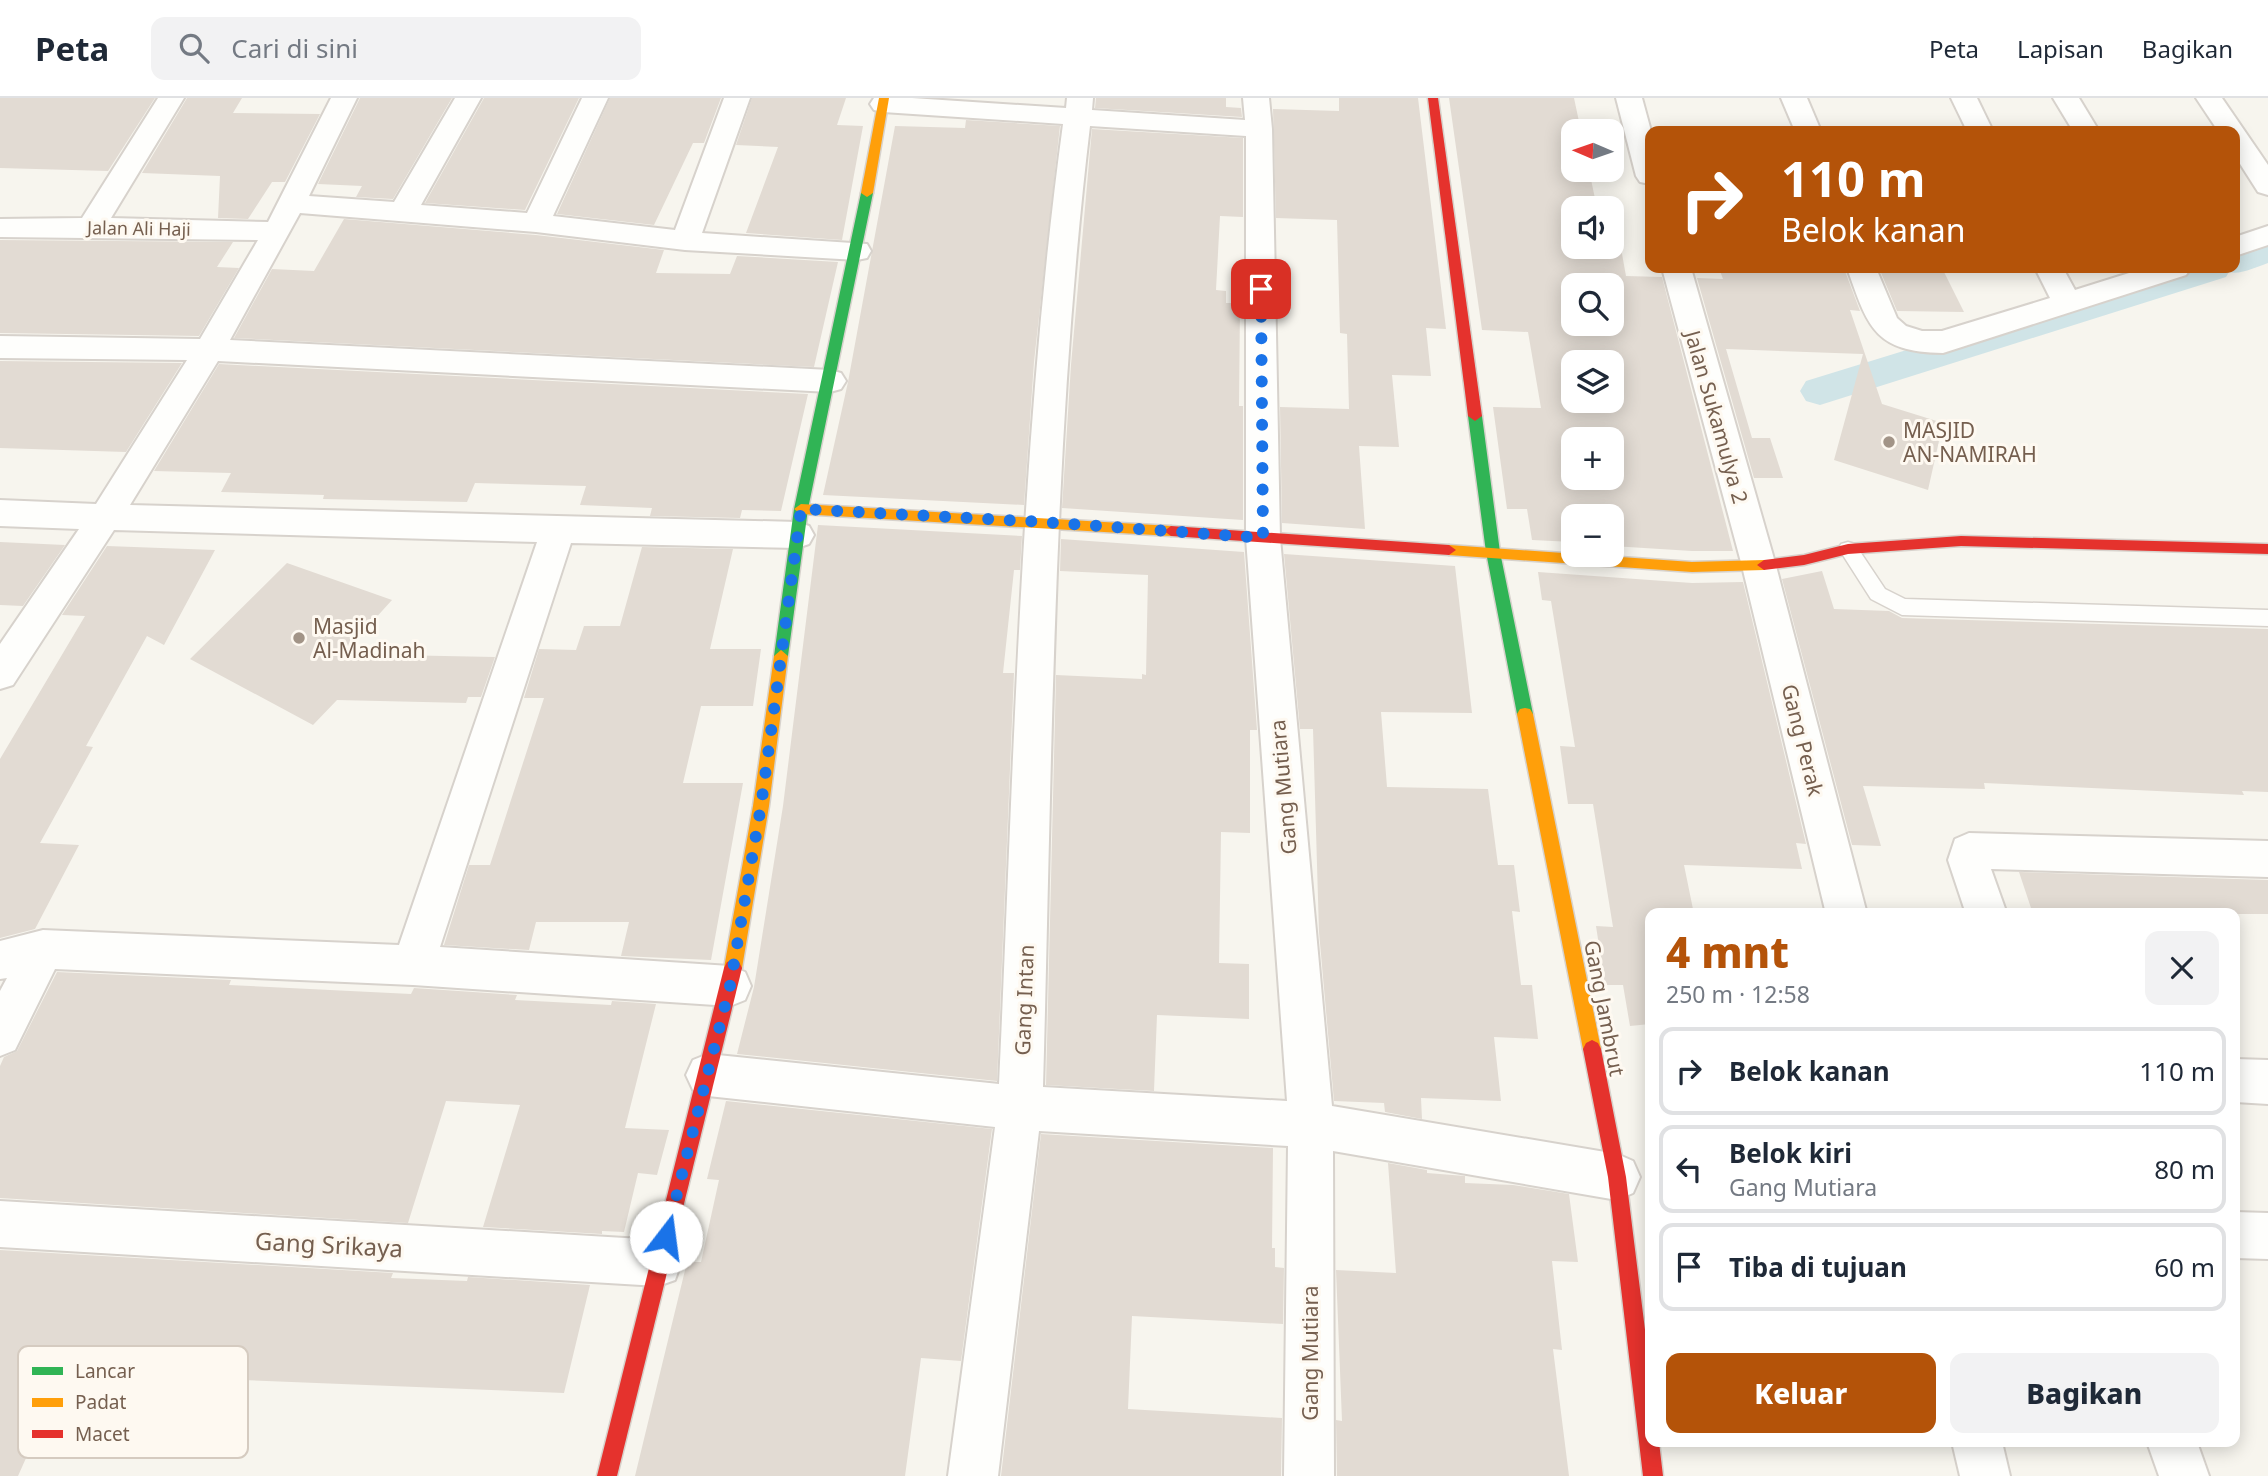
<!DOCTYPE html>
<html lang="id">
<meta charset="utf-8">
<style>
:root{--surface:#fff;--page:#f2f2f3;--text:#1f2937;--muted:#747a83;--line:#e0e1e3;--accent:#b45309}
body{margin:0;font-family:"Noto Sans",sans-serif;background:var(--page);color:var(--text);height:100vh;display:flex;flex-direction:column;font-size:26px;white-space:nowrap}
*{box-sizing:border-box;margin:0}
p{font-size:23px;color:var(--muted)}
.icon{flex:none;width:38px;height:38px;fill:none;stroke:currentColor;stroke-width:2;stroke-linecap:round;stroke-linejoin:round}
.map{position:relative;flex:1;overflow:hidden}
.drawer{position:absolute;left:1645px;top:810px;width:595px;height:539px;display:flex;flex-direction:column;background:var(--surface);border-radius:14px;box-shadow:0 4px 18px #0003}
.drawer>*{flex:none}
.hud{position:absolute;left:1645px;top:28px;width:595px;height:147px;border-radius:14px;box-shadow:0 4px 18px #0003;background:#b45309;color:#fff;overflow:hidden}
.needle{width:46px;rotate:272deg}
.controls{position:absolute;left:1561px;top:21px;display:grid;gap:14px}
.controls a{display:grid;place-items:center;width:63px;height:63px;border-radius:14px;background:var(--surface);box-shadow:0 4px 18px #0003;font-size:35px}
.pin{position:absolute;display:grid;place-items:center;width:60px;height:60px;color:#fff;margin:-30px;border-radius:14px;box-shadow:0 4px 10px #0006}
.me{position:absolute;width:77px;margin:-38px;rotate:15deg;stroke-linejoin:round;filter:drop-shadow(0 0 5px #0008)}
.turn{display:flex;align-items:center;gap:24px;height:147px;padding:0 21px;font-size:32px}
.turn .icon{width:91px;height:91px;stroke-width:2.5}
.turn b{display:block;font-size:49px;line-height:60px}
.round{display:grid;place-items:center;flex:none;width:74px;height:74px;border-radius:14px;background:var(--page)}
.overview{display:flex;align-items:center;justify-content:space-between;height:119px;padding:0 21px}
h1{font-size:42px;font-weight:800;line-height:52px;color:var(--accent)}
.button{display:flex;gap:14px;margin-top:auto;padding:14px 21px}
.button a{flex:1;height:80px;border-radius:14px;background:var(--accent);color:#fff;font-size:28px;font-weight:800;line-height:80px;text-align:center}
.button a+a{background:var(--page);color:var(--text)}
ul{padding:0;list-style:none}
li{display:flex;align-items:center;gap:21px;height:88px;margin:0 14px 10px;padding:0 7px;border:4px solid var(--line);border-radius:14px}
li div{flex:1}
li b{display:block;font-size:26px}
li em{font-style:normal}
header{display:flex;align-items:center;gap:42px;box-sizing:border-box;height:98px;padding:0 35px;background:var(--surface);border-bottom:2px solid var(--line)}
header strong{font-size:33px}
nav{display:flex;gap:38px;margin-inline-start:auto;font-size:24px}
.search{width:490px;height:63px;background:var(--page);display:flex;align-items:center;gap:18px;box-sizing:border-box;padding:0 24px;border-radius:14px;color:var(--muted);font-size:26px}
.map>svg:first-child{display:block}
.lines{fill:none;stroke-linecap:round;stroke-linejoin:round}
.canal{fill:#d0e4e7;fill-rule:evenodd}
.building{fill:#e2dbd3;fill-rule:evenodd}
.lane-casing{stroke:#d7d2cc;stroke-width:3}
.street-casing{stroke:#d7d2cc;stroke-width:4}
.fast-casing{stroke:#d7d2cc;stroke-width:3}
.slow-casing{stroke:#d7d2cc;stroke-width:3}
.jam-casing{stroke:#d7d2cc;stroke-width:3}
.lane{fill:#fefefc;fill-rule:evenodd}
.street{fill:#fefefc;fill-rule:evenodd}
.fast{fill:#30b455;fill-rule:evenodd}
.slow{fill:#ff9f0a;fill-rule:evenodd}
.jam{fill:#e5322d;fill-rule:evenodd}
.route{stroke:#1a73e8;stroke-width:12;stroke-dasharray:0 21.6}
.poi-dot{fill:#a29487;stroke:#fef9f1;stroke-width:2.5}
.labels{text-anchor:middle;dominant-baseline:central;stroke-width:6;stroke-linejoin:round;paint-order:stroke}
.far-street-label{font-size:18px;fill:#755f4f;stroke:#fef9f1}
.street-label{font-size:21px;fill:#755f4f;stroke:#fef9f1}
.poi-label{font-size:21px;fill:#755f4f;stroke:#fef9f1;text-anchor:start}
.near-street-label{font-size:24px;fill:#755f4f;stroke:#fef9f1}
.key{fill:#fef9f1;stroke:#d5cbc0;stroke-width:2}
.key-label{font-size:19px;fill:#755f4f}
</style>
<header>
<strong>Peta</strong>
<div class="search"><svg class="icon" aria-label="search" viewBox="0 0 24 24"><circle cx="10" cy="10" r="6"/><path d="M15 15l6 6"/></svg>Cari di sini</div>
<nav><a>Peta</a><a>Lapisan</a><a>Bagikan</a></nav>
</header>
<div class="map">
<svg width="2268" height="1378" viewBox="0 0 2268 1378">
<rect width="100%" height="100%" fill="#f7f5ee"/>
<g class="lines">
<path class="canal" d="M2268 140V165C2256 169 2241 177 2229 174L2226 179 1820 307 1806 303 1800 293 1806 283 2173 170H2235V150Z"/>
</g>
<g class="building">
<path d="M0 0H155L108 73 0 70Z"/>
<path d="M187 0H242L233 15 320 16 285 84H272L248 121 218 120 220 78 142 75Z"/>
<path d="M360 0H452L393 101 356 99 362 88 318 86Z"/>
<path d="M484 0H579L525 112 425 105Z"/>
<path d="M610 0H721L704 45H693L654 127 557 116Z"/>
<path d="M752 0H846L837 27 863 28 842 142 746 135 778 49 736 47Z"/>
<path d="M1096 0H1226V9L1241 10 1242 19 1095 10Z"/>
<path d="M1339 0H1418L1446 231 1426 230 1431 278 1392 277 1399 349 1359 348 1365 431 1282 425 1280 309 1349 311 1347 236 1340 235 1337 122 1276 120 1273 11 1339 13Z"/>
<path d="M1449 0H1574L1581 33H1573V72H1589L1597 110H1573V149H1612V138L1619 139 1626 178 1662 179 1733 453H1692L1612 448V418H1573V444L1532 442 1527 411H1507L1493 309 1541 310 1528 234 1482 232ZM1573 187H1612V226H1573ZM1573 264H1612V303H1573ZM1573 341H1612V380H1573Z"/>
<path d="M966 22 1060 28 1034 264 1024 407 823 397 848 284 895 28 965 30Z"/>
<path d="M1092 31 1243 40V119L1220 118 1216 192 1226 193V205H1240L1239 308H1243V422L1062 410 1071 267Z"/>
<path d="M344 121 536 137 664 152 656 175 730 176 737 158 838 164 814 269 234 240 272 171 314 173Z"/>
<path d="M0 142 233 144 217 169 239 170 199 238 0 235Z"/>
<path d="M1719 170 1845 173 1860 213 1850 212 1882 306 1943 325 1928 392 1834 362 1863 256 1726 251 1752 340H1770L1783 380H1754L1697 180 1723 181Z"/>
<path d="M1879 170H1942L1964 214 1897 213Z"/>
<path d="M0 263 182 265 126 354 0 350Z"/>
<path d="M219 266 808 296 781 413 742 412 740 420 650 418 652 410 580 407 586 388 475 385 467 404 323 401 324 397 221 394 231 375 154 373Z"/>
<path d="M818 427 1022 438 1020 472H1014L1003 575H1014L997 983 737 956 754 889 783 708Z"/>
<path d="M1061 441 1244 454 1257 632H1250V735L1221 734 1219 865 1249 866V921L1157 917 1154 993 1046 987 1056 577 1142 581V576L1146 577 1148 477 1060 473Z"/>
<path d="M0 444 65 447 23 508 0 507Z"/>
<path d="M107 448 215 452 164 547 147 538 86 648 93 649 40 745 79 747 35 831 0 840V661L85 518 62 517Z"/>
<path d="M642 449 733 451 710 551H761L753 608H701L683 685H743L711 862 621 858 629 824H536L529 852 444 847 469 767H490L544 600H524L539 551 576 552 584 528H620Z"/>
<path d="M1284 456 1455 468 1472 615 1381 614 1387 689 1488 691 1498 767H1514L1520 814 1512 813 1521 887H1532L1538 941 1494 939 1501 1003 1421 1000 1422 1021 1385 1014 1384 1005 1334 1003 1319 834 1313 631H1300Z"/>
<path d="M287 465 392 502 343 556 495 559 481 599H468L466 605 337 602 313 627 190 561Z"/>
<path d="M1822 473 1834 511 1889 513 1902 520 2268 531V694L2242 693 2244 697 1984 685 1985 691 1863 688 1881 748 1852 747 1782 481Z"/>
<path d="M1538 474 1692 485 1743 484 1806 746 1796 745 1802 771 1684 767 1694 816H1650V926L1630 928 1623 887H1605L1596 828 1613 829 1593 706H1568L1560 648 1575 649 1551 503 1542 502Z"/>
<path d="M2019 774 2268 782V816H2033Z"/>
<path d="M57 874 231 882 229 887 411 896 414 890 517 897 515 902 611 907 612 903 656 906 625 1030 669 1032 657 1077 638 1075 624 1134 602 1133V1136L483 1129 520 1007 446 1003 408 1125 0 1100V968L4 959 17 953Z"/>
<path d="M726 1003 992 1031 961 1263 921 1260 905 1378H635L687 1164H701L719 1082 707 1081Z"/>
<path d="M1041 1036 1273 1050 1272 1150H1275V1169L1284 1170 1283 1226 1132 1218 1128 1311 1282 1320 1281 1378H1001Z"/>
<path d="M1388 1065 1427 1072V1075L1465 1078V1085L1513 1087 1569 1096 1578 1164 1552 1163 1562 1252 1553 1251 1569 1378H1337L1336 1322 1342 1323 1336 1172 1396 1175Z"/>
<path d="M0 1152 393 1175 391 1180 467 1183 468 1179 590 1187 564 1295 216 1281 215 1310 52 1302 18 1378H0Z"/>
</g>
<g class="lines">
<defs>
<path id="lane" d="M1848 444 1855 446 1885 491 1905 501 2268 512V528L1902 517 1871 501 1839 451 1841 446Z"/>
<g id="street">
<path d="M158 0H184L111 120 268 124 331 0H357L309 98 394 104 455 0H481L421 107 527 115 582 0H608L553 118 675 132 724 0H750L702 135 867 146 871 153 867 160 857 162 685 152 536 134 300 115 230 242 830 272 841 275 846 283 841 291 830 294 218 263 130 407 797 424 809 428 814 437 809 446 797 450 571 445 440 849 730 868 745 874 751 888 745 902 730 908 413 887 55 871 15 952 0 958V893L7 880 0 881V843L43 832 399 847 537 444 114 432 13 587 0 591V546L79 431 0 428V402L96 406 187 262 0 260V238L200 241 258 142 0 139V121L82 120Z"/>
<path d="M874 0H912L1066 10 1067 0H1093L1092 12 1245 22 1243 0H1269L1272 31 1280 440 1332 1008 1617 1056 1633 1063 1640 1079 1633 1095 1617 1102 1333 1053 1334 1378H1284L1288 1048 1039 1033 998 1378H948L995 1029 708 998 693 992 686 977 693 962 708 956 999 986C1014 666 1020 343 1063 26L883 14 874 12 870 6ZM1090 28 1246 38V440L1287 1003 1043 989C1052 669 1052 346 1090 28Z"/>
<path d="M1616 0H1642L1651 33 1650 86 1640 84 1636 78Z"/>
<path d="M1781 0H1807L1821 33H1795Z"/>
<path d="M1951 0H1977L1993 33H1967Z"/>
<path d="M2053 0H2079L2099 33H2073Z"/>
<path d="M2196 0H2222L2268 67V97L2258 94 2235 58V33H2218Z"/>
<path d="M2268 128V147L2235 158V139Z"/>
<path d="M1662 170H1691L1776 468 1867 816H1826L1742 468Z"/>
<path d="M1847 170H1876L1897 220 1906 228 1922 233H1942L2050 200 2035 170H2063L2075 192 2145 170H2191L2186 177 1943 255C1874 254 1868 229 1847 170Z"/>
<path d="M1969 735 2268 743V779L1991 771 2007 816H1966L1948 762 1955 741Z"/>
<path d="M2235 961 2268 962V1006L2235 1004Z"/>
<path d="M0 1103 658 1142 675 1148 681 1165 675 1182 658 1188 0 1149Z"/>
<path d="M2235 1114 2268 1115V1161L2235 1160Z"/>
<path d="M1952 1344H2002L2010 1378H1960Z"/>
<path d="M2147 1344H2197L2209 1378H2159Z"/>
</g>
<g id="fast">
<path d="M867 91 873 95 808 411 788 558 781 564 774 558 794 411 861 95Z"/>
<path d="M1475 313 1482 318 1500 454 1533 616 1530 621H1520L1517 616 1486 454 1468 318Z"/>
</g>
<g id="slow">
<path d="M879 0H889L873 95 867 99 861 95Z"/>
<path d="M801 406 1171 428 1178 433 1171 438 801 416 794 411Z"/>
<path d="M1449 447 1692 464 1764 462 1771 467 1764 472 1692 474 1449 457 1442 452Z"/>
<path d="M781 552 788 558 769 708 742 870 739 876 733 878 727 876 724 870 753 708 774 558Z"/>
<path d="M1525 610 1530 611 1533 616 1601 951 1598 957 1592 960 1586 957 1583 951 1517 616 1520 611Z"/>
</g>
<g id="jam">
<path d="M1428 0H1438L1482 318 1475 323 1468 318Z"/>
<path d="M1171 428 1449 447 1456 452 1449 457 1171 438 1164 433Z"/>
<path d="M1961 438 2268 446V456L1961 448 1848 456 1804 467 1764 472 1757 467 1764 462 1804 457 1848 446Z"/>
<path d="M733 862 739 864 742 870 617 1378H597L724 870 727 864Z"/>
<path d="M1592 942 1598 945 1601 951 1626 1079 1650 1272V1344H1659L1663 1378H1643L1608 1079 1583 951 1586 945Z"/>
</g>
</defs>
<use href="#lane" class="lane-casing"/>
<use href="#street" class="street-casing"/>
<use href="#fast" class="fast-casing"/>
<use href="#slow" class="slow-casing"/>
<use href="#jam" class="jam-casing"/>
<use href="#lane" class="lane"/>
<use href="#street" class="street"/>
<use href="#fast" class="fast"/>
<use href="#slow" class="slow"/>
<use href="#jam" class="jam"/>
</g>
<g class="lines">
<path class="route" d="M666 1139 730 888 761 708 801 411 1044 424 1263 440 1261 191"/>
</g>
<g class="poi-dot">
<circle cx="1889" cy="344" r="7"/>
<circle cx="299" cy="540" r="7"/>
</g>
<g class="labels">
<g class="far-street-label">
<text transform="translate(139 130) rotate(1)">Jalan Ali Haji</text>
</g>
<g class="street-label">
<text transform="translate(1717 319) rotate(74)">Jalan Sukamulya 2</text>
<text transform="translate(1803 642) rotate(76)">Gang Perak</text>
<text transform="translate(1283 689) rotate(-95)">Gang Mutiara</text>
<text transform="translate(1024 902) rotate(-88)">Gang Intan</text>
<text transform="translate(1605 910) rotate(79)">Gang Jambrut</text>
<text transform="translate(1310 1255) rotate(-90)">Gang Mutiara</text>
</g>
<g class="poi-label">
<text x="1903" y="332">MASJID<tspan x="1903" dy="24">AN-NAMIRAH</tspan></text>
<text x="313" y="528">Masjid<tspan x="313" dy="24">Al-Madinah</tspan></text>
</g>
<g class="near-street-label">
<text transform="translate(329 1146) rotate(3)">Gang Srikaya</text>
</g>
</g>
<rect x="18" y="1248" width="230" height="112" rx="10" class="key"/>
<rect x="32" y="1269" width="31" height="8" fill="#30b455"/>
<rect x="32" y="1300" width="31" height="9" fill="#ff9f0a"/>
<rect x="32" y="1332" width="31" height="8" fill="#e5322d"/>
<g class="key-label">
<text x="75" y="1280">Lancar</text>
<text x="75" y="1311">Padat</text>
<text x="75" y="1343">Macet</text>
</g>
</svg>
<div class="controls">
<a><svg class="needle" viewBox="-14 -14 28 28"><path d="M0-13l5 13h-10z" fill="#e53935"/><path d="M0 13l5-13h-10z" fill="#747a83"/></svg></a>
<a><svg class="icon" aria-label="sound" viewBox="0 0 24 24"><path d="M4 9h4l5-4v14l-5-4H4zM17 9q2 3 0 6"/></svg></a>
<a><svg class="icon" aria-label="search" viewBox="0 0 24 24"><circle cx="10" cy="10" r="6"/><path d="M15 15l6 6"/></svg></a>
<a><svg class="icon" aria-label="layers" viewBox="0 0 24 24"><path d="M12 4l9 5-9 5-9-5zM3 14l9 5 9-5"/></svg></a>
<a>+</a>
<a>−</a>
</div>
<div class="pin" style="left:1261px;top:191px;background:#d93025"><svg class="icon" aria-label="arrive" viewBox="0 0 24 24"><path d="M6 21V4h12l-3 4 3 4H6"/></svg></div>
<svg class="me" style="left:666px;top:1139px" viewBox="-20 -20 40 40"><circle r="19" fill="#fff"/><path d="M0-13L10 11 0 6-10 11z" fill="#1a73e8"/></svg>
<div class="hud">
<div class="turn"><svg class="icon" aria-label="right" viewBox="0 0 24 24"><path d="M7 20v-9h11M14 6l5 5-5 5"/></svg><div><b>110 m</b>Belok kanan</div></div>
</div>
<section class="drawer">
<div class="overview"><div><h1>4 mnt</h1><p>250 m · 12:58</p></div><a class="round"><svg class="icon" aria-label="close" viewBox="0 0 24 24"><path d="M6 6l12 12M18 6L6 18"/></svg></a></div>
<ul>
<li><svg class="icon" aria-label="right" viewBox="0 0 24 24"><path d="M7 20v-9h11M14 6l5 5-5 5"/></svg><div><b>Belok kanan</b></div><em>110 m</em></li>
<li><svg class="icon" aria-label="left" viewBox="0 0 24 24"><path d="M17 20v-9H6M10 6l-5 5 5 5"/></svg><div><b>Belok kiri</b><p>Gang Mutiara</p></div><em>80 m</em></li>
<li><svg class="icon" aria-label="arrive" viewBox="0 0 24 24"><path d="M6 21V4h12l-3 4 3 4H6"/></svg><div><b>Tiba di tujuan</b></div><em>60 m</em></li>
</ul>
<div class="button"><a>Keluar</a><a>Bagikan</a></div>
</section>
</div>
